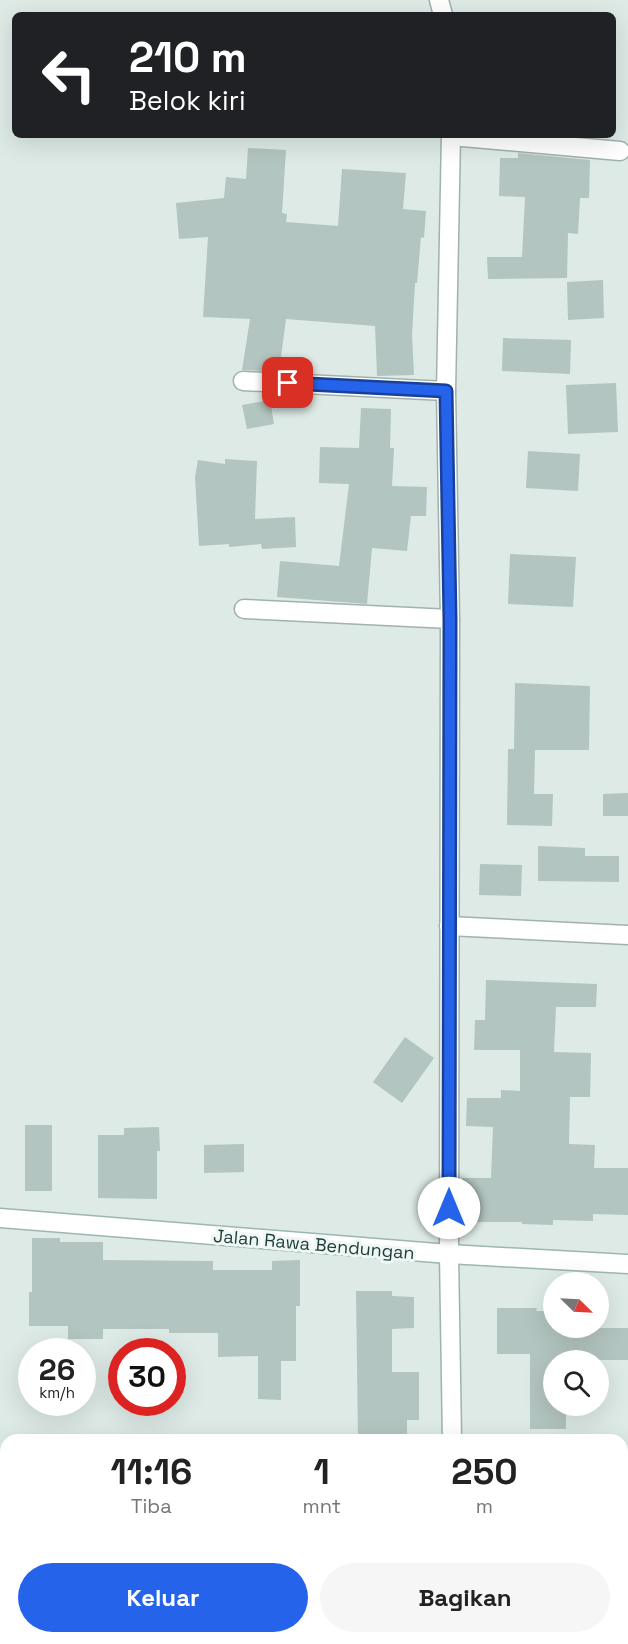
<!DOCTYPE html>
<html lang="id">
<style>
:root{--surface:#fff;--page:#f6f6f6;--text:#222;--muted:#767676;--accent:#2563eb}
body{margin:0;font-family:"Space Grotesk",sans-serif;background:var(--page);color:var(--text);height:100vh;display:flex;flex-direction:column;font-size:22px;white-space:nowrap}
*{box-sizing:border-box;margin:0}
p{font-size:20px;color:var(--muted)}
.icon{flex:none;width:33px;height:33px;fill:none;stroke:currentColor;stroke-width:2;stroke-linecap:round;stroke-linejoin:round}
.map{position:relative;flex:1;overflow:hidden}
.drawer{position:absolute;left:0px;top:1434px;width:628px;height:210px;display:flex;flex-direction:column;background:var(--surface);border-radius:18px 18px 0 0;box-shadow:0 6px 24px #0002}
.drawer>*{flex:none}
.top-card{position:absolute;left:12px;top:12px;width:604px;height:126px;border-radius:9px;box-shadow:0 6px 24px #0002;background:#202124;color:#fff;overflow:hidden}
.needle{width:39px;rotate:114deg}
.tools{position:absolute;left:543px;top:1272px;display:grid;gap:12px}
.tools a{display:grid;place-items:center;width:66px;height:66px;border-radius:50%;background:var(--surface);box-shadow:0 6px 24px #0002;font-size:30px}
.speed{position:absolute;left:18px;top:1338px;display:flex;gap:12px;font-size:30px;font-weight:700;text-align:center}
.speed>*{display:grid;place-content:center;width:78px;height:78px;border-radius:50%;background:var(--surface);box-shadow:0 6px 24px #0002;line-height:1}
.speed small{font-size:15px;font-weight:400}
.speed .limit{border:9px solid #d22;background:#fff;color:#111}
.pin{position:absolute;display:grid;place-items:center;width:51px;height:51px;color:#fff;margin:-26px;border-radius:12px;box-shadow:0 3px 9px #0006}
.me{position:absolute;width:66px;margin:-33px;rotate:0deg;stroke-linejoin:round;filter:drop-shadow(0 0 4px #0008)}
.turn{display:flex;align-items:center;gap:21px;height:126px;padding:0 18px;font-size:27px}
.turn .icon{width:78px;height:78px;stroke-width:2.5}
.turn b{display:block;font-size:42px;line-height:51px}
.eta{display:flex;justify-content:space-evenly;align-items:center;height:102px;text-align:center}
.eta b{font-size:36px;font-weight:700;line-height:42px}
.button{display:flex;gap:12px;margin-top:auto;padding:12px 18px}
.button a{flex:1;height:69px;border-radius:36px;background:var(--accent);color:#fff;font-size:24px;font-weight:700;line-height:69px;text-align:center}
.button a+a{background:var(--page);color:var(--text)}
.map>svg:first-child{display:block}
.building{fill:#b3c5c0}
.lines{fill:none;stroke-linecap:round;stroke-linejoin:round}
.street-casing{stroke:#a0b2ae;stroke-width:21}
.secondary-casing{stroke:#9cb6b1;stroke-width:21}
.street{stroke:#fff;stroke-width:18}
.secondary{stroke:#fff;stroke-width:18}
.route-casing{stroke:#184099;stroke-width:15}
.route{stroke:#2563eb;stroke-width:10}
.labels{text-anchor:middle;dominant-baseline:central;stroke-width:6;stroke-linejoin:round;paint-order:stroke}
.street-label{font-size:18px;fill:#1e3a37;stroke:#eef7f4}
</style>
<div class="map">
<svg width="628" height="1644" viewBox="0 0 628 1644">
<rect width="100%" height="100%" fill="#ddeae6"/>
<g class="building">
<path d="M248 148 286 150 282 213 287 214 286 222 338 226 342 169 406 173 403 209 426 211 424 238 421 237 417 283H415L412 335 414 375 377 376 375 326 286 319 281 357 296 359 294 372 242 370 250 319 203 317 208 237 179 239 176 203 224 198 226 177 246 179Z"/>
<path d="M518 153 590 160 589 198H580L578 234 568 233 567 278 488 279 487 257H522L525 197 499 196 500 158H518Z"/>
<path d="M603 280 604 318 568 320 567 282Z"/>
<path d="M503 338 571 340 570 374 502 371Z"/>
<path d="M616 383 618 432 568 434 566 385Z"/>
<path d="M270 400 274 424 247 429 242 405Z"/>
<path d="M361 408 391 409 390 448H394L392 486 427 487 426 516H411L407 551 372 548 367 604 277 597 280 561 339 566 349 484 319 483 320 447 359 448Z"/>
<path d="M528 451 580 454 578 491 526 488Z"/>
<path d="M225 459 257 461 255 519 295 517 296 547 262 549 261 544 229 547V544L199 546 195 477 198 460 225 464Z"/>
<path d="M510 554 576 557 573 607 508 604Z"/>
<path d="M515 683 590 686 589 750H535L534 794H553L552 826 507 825 508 749H514Z"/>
<path d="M628 793V816H603V794Z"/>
<path d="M538 846 585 848V856H619V882L538 881Z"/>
<path d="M480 864 522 865 521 896 479 895Z"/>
<path d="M486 980 597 984 596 1007H556L554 1052 591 1053 590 1097H570L569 1144 595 1145 594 1168H628V1215L593 1214V1221L553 1220V1225L522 1224V1222H462V1178H491L493 1127 466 1126 467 1098H501V1090L520 1091V1050H474L475 1020H485Z"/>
<path d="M405 1037 434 1058 402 1103 373 1082Z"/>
<rect x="25" y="1125" width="27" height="66"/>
<path d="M159 1127 160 1151H157V1199L98 1198V1135H124V1128Z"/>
<path d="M244 1144V1172L204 1173V1145Z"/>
<path d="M32 1238H60V1242H103V1260L213 1261V1270H272V1261L300 1260V1306H296V1361H281V1400L258 1399V1356L218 1357V1333H169V1329H103V1339H68V1326H29V1292H32Z"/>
<path d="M356 1291H392V1296L414 1297V1328L392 1329V1372H419V1420H407V1440H358Z"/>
<path d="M497 1308H537L536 1311H554V1328H628V1360H554V1406H566V1429H530V1354H497Z"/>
</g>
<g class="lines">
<defs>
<g id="street">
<path d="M439 0 443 15"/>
<path d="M451 135 446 391 450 619 449 1254 452 1440"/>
<path d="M451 136 620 151"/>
<path d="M243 381 446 391"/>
<path d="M244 609 450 619"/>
<path d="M449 926 628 935"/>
<path d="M456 1638 457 1644"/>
</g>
<path id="secondary" d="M0 1218 449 1254 628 1264"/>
</defs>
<use href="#street" class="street-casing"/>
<use href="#secondary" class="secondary-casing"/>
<use href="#street" class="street"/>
<use href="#secondary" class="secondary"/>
</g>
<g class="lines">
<defs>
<path id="route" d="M288 383 446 391 450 619 449 1208"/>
</defs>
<use href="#route" class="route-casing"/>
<use href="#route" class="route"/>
</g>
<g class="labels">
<g class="street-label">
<text transform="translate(314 1244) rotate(5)">Jalan Rawa Bendungan</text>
</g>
</g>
</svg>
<div class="tools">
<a><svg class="needle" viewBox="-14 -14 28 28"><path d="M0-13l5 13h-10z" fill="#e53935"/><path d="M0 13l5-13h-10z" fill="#767676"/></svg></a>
<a><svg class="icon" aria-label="search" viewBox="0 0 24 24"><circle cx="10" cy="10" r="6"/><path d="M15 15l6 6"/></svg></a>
</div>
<div class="speed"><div>26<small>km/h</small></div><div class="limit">30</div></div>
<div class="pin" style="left:288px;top:383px;background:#d93025"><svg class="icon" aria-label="arrive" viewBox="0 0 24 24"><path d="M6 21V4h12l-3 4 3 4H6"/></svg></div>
<svg class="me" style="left:449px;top:1208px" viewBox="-20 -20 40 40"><circle r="19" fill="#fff"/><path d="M0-13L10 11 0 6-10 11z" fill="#2563eb"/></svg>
<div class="top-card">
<div class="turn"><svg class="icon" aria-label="left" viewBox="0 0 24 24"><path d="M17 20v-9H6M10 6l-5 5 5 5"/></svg><div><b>210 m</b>Belok kiri</div></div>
</div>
<section class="drawer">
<div class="eta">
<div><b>11:16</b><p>Tiba</p></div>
<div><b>1</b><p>mnt</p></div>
<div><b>250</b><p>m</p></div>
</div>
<div class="button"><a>Keluar</a><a>Bagikan</a></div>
</section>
</div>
